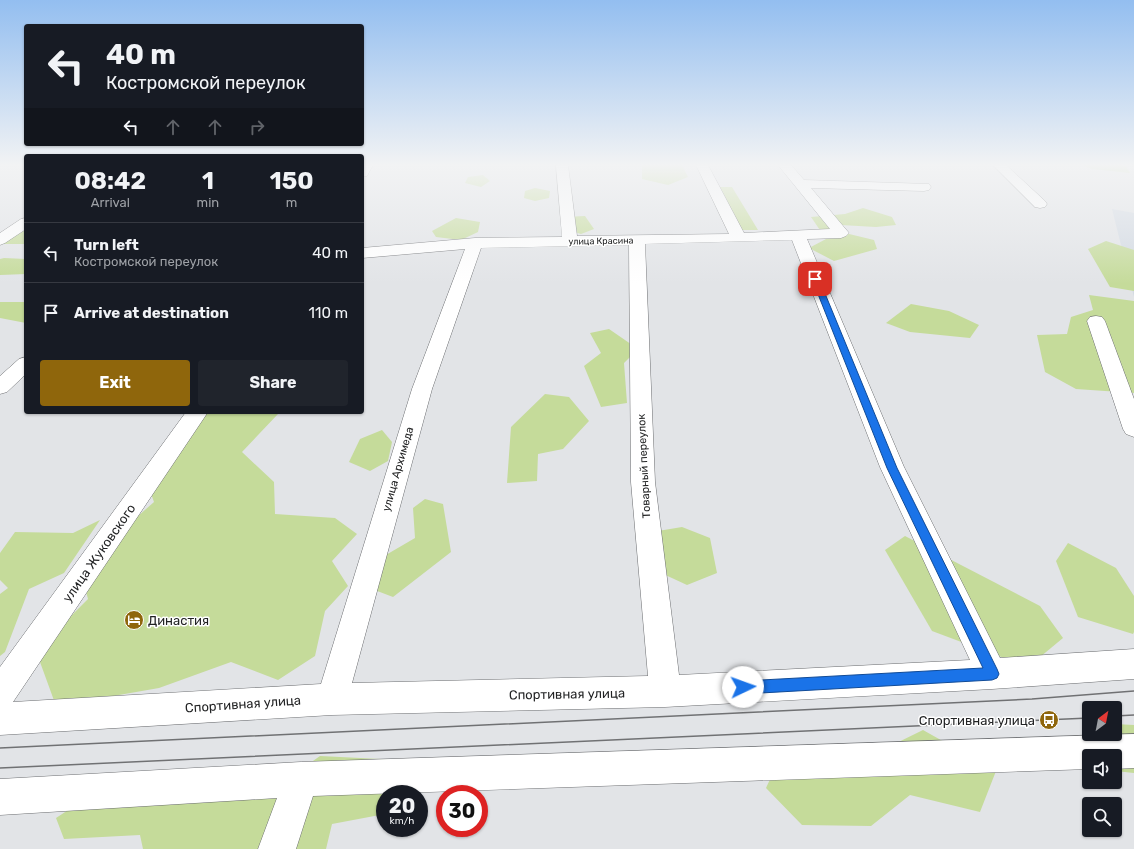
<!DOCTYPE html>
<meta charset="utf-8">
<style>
:root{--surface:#171b24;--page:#20242c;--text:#f1f3f6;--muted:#9ea1a6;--line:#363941;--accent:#8f660c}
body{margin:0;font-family:Rubik,sans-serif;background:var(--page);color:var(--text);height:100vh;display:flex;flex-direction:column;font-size:15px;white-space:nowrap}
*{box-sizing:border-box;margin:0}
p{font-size:13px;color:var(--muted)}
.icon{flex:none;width:22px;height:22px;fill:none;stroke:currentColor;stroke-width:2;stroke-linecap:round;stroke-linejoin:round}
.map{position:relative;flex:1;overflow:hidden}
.sheet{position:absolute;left:24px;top:154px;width:340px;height:260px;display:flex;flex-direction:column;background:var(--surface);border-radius:4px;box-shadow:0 1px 3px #0004}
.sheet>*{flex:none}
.banner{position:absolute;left:24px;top:24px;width:340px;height:122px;border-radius:4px;box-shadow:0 1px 3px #0004;background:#171b24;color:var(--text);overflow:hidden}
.needle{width:26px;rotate:32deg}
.tools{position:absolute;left:1082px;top:701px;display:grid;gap:8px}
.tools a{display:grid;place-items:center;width:40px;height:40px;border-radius:4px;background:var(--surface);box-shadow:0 1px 3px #0004;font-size:20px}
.speed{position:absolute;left:376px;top:785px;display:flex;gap:8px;font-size:20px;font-weight:700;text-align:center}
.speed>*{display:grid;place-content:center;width:52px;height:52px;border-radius:50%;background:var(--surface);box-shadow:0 1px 3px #0004;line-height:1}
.speed small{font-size:10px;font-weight:400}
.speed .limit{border:6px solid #d22;background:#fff;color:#111}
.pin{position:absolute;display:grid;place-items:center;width:34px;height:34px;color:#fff;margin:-17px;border-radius:8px;box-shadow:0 2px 6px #0006}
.me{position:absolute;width:44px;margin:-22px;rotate:87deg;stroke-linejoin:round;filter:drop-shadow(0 0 3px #0008)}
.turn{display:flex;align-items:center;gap:14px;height:84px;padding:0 16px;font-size:18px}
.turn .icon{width:52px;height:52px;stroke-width:2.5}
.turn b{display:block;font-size:28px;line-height:34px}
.lanes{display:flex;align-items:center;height:38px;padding:0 16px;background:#0003;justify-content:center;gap:20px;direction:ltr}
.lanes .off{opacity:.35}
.eta{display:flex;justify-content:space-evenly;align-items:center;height:68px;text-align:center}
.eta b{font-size:24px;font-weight:700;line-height:28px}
.cta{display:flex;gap:8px;margin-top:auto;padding:8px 16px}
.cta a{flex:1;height:46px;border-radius:4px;background:var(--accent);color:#fff;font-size:16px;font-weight:700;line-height:46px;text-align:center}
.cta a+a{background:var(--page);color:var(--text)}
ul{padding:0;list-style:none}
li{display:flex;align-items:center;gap:12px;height:60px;padding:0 16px;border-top:1px solid var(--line)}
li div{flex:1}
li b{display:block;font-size:15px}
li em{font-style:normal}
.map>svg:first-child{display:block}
.built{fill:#d3dae3}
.green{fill:#c5db9a}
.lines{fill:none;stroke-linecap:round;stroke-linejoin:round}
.minor-casing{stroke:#6c6e71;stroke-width:1}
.minor{fill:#fff;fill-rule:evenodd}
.tram{stroke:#707173;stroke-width:1.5}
.route{fill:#1a73e8;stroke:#114b97}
.labels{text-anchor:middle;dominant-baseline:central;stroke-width:3;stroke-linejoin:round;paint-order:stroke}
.far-street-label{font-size:9px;fill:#222324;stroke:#fff}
.street-label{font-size:11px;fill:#222324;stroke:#fff}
.near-street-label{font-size:13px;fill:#222324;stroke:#fff}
.near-poi-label{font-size:13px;fill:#222324;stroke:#fff;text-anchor:start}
</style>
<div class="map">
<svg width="1134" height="849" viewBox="0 0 1134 849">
<rect width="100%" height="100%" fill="#e2e4e7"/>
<path class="built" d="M1112 209 1134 213V297Z"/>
<g class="green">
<path d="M642 165H682L688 177 668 185 642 179Z"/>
<path d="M1082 165H1120L1126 166 1130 173 1092 169Z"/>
<path d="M483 175 490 181 481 187 465 183 468 177Z"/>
<path d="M720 187H732L758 230H741L723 216Z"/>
<path d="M535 188 550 191 549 198 535 201 524 198 525 191Z"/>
<path d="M863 208 892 217 896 225 876 227 841 225 845 233 874 240 877 249 834 261 809 248 826 239 811 217 845 214Z"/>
<path d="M585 216 594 229 581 234 564 229 563 217Z"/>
<path d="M456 218 480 222 478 232 461 240 436 237 432 231Z"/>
<path d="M26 229V244H1Z"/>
<path d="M1106 241 1134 250V291L1110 287 1088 249Z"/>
<path d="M4 258 26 259V274L0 275V259Z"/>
<path d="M1089 295 1134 301V393L1076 389 1045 372 1037 335 1067 334 1071 317 1093 310Z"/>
<path d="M0 302H26V323L0 318Z"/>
<path d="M911 304 949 311 979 325 970 338 910 332 886 323Z"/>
<path d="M609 329 638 349 624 363 627 403 601 407 584 366 601 353 590 333Z"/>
<path d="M545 394 569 397 589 421 563 449 538 454 537 481 507 483 511 427Z"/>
<path d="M200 412H277L278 414 242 452 274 482 275 514 335 518 357 534 332 561 348 586 325 611 315 656 278 680 231 662 159 688 56 706 36 651 88 599 83 580 113 538 154 502 149 488Z"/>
<path d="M382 430 392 442 388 461 370 471 349 462 360 439Z"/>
<path d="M425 499 443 504 451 552 393 597 372 589 379 559 415 538 413 508Z"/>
<path d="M100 520 64 573 29 589 5 652 0 656V594L8 588 0 580V553L15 532 73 533Z"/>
<path d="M682 527 710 538 717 573 687 585 646 566V533Z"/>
<path d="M905 536 1040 606 1063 638 1028 667 932 631 885 550Z"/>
<path d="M1068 543 1116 568 1134 596V632L1133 634 1078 617 1056 561Z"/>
<path d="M1115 724 1134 725V773L1115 771V756L1078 742 1089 728V734H1115Z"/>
<path d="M923 730 996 771 980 812 910 795 871 826 802 825 766 788 785 747 870 756Z"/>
<path d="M320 756 401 760 402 794H385V814L332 824 326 849H143L140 835 64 839 56 818 91 795H265Z"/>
</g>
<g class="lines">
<defs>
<g id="minor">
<path d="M362 165H373L367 176 362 177Z"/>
<path d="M556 165H568L577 236 729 234 696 165H708L744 233 830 229 778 165H791L804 180 929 184 931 187 929 190 924 191 811 188 849 233 846 236 841 238 807 239 904 467 1000 658 1134 649V679L992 689 665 707 332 715 0 735V667L186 412H208L13 702 321 684 412 389 465 249 362 258V248L475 238 562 237ZM792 240 880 467 970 660 679 675 655 482 645 244ZM629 245 631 482 648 676 352 683 432 389 481 248Z"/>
<path d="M993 165H1006L1045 201 1047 204 1045 207 1040 208 1035 207Z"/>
<path d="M26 218V229L5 243 0 245V233L21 219Z"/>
<path d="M1096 316 1102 317 1105 321 1134 399V437L1126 434 1123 429 1087 321 1090 317Z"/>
<path d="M26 357V374L7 392 0 394V376L19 359Z"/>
<path d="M1134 734V768L1115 769V756H1089V769L313 796 296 849H258L277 798 0 815V779L301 762Z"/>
</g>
</defs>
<use href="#minor" class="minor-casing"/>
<use href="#minor" class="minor"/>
<g class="tram">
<path d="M1115 716 1134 715"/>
<path d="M0 748 1032 699 1134 691"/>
<path d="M0 768 1089 718"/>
</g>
</g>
<linearGradient id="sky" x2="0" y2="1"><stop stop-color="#93bef0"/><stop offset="0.58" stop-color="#f2f3f4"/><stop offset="1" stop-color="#f2f3f4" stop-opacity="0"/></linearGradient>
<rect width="1134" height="284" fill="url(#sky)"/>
<path class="route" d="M815 277 819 279 897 468 997 669 999 674 997 678 992 680 743 694 738 692 736 687 738 683 743 681 983 668 887 468 812 279Z"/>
<defs>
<symbol id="hotel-disc" viewBox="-11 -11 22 22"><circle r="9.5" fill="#8f660c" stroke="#fff"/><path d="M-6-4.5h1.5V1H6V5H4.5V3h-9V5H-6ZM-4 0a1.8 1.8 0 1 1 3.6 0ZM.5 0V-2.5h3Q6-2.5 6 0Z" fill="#fff"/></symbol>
<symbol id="bus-disc" viewBox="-11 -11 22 22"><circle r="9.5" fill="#8f660c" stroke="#fff"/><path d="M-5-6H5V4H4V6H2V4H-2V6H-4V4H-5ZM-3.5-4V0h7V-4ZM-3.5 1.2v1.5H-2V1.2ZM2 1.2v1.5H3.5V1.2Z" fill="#fff"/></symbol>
</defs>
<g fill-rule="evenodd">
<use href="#hotel-disc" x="123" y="609" width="22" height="22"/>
<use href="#bus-disc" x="1038" y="709" width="22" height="22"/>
</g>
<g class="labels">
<g class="far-street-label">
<text transform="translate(601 241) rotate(-1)">улица Красина</text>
</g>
<g class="street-label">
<text transform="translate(644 466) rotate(-93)">Товарный переулок</text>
<text transform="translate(398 469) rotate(-74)">улица Архимеда</text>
</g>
<g class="near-street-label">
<text transform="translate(99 553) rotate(-55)">улица Жуковского</text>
<text transform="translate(567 694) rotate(-1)">Спортивная улица</text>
<text transform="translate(243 704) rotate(-4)">Спортивная улица</text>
</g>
<g class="near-poi-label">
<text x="148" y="620">Династия</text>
<text x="1035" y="720" text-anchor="end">Спортивная улица</text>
</g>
</g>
</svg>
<div class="tools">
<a><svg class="needle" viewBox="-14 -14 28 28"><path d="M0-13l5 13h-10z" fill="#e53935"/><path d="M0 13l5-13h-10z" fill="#9ea1a6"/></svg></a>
<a><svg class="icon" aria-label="sound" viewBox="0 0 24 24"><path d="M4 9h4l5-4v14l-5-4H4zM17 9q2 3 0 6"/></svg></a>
<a><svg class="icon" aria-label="search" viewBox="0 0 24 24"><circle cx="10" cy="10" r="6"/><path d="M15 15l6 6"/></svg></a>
</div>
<div class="speed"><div>20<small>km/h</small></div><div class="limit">30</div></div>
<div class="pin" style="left:815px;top:279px;background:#d93025"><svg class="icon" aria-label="arrive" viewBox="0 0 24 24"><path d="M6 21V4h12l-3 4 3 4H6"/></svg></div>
<svg class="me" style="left:743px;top:687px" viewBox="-20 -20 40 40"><circle r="19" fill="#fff"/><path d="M0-13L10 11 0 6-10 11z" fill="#1a73e8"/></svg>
<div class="banner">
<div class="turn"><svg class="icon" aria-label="left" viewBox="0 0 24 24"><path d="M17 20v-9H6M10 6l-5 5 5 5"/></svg><div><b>40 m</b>Костромской переулок</div></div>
<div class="lanes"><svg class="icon" aria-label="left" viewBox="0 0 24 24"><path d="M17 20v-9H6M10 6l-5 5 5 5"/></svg><svg class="icon off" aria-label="ahead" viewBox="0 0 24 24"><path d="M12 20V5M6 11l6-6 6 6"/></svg><svg class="icon off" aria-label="ahead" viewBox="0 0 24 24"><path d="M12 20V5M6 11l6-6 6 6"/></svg><svg class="icon off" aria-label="right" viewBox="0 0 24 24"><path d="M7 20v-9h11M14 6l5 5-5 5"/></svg></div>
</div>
<section class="sheet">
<div class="eta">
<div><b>08:42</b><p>Arrival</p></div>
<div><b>1</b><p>min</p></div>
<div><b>150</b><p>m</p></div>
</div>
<ul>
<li><svg class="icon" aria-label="left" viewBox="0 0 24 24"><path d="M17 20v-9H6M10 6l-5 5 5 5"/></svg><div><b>Turn left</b><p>Костромской переулок</p></div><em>40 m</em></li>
<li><svg class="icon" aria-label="arrive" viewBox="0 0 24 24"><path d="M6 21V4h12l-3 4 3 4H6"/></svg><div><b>Arrive at destination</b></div><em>110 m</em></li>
</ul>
<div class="cta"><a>Exit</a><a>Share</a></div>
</section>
</div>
